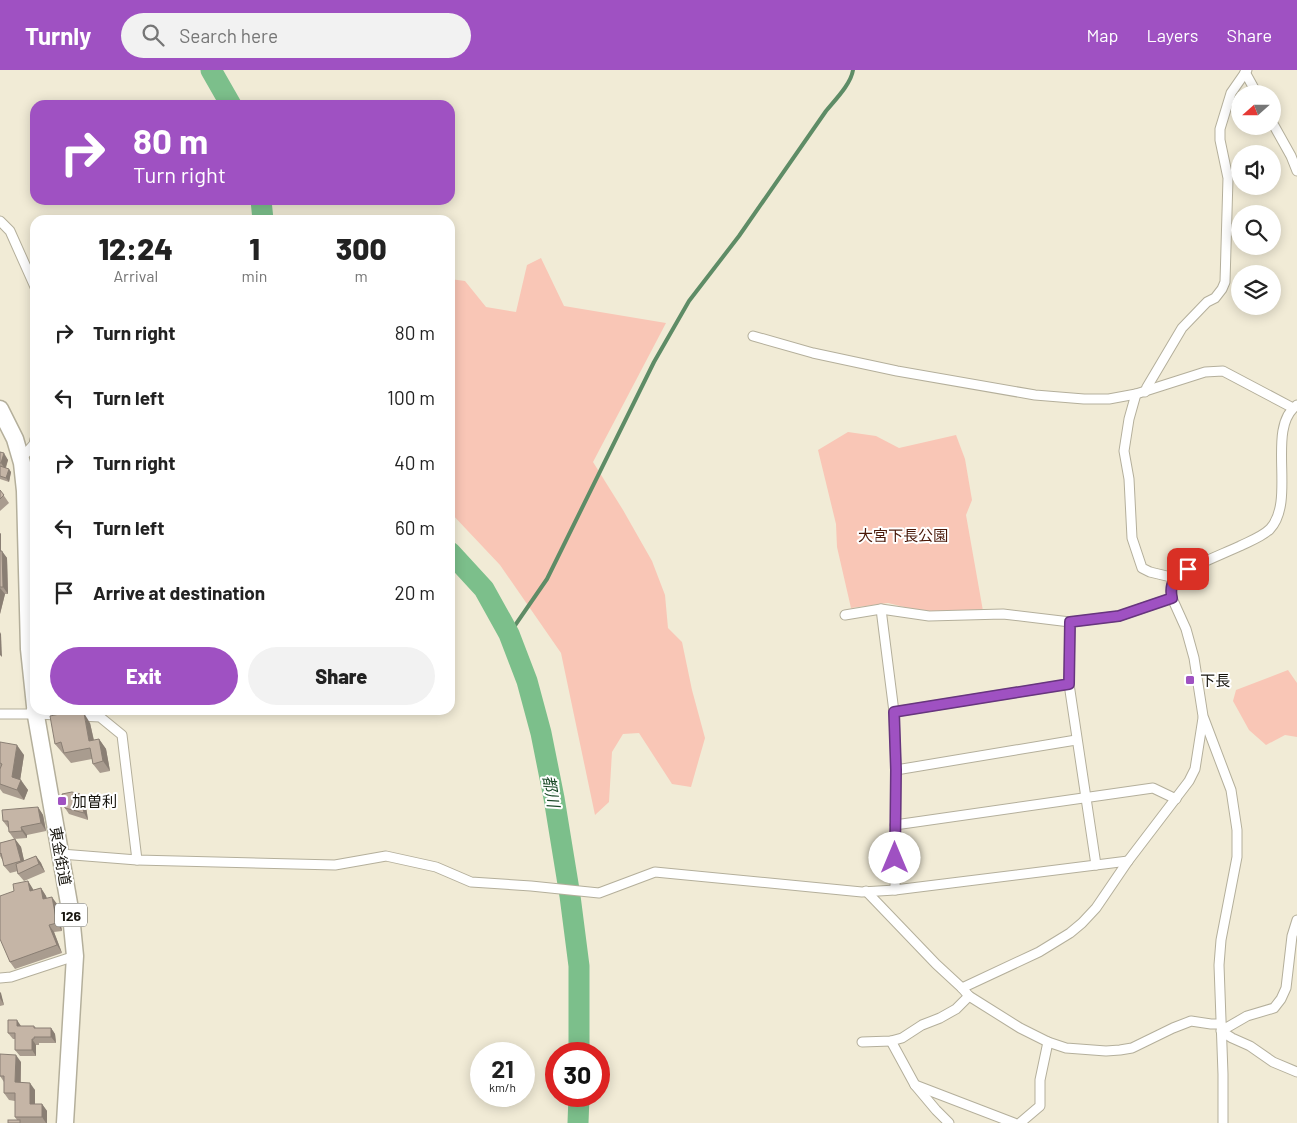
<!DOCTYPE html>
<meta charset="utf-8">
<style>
:root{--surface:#fff;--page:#f2f2f2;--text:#222;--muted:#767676;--accent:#9f51c2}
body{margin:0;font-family:Barlow,"Noto Sans JP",sans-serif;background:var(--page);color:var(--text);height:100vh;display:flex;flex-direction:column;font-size:19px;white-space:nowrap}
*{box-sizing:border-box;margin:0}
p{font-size:16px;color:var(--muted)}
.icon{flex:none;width:28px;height:28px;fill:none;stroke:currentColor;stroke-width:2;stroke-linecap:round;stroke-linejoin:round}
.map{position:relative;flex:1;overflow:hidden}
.drawer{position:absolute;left:30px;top:145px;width:425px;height:500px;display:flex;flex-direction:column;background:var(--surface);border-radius:15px;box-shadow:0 2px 12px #0003}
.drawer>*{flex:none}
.hud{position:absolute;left:30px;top:30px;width:425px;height:105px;border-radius:15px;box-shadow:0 2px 12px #0003;background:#9f51c2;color:#fff;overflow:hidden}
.needle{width:32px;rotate:249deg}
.fabs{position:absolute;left:1231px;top:15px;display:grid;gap:10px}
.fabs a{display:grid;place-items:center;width:50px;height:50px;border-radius:50%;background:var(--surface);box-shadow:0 2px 12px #0003;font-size:25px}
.speed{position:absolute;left:470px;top:972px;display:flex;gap:10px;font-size:25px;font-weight:700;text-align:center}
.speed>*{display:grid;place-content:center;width:65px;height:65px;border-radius:50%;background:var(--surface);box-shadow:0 2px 12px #0003;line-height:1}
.speed small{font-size:12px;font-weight:400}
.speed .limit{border:8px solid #d22;background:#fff;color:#111}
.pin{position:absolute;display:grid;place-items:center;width:42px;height:42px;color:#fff;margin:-21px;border-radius:10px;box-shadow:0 2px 8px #0006}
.me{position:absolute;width:55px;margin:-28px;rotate:0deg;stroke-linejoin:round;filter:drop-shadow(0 0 4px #0008)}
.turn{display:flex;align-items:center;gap:18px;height:105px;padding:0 20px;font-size:22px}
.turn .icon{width:65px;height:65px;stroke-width:2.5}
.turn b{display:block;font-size:35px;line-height:42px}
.eta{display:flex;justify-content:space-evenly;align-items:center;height:85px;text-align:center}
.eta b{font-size:30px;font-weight:800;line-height:35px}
.primary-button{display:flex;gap:10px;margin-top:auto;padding:10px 20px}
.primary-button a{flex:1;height:58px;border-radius:30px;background:var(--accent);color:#fff;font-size:20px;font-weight:800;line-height:58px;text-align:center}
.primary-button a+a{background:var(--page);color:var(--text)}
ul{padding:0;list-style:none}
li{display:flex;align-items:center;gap:15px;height:65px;padding:0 20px}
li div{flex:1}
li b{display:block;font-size:19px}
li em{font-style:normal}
header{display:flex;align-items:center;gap:30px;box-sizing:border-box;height:70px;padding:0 25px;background:var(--accent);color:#fff}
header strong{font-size:24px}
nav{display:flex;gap:28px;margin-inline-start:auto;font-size:18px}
.search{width:350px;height:45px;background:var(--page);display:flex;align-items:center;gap:12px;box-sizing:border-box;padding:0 18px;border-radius:28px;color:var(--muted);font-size:19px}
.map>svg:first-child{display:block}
.green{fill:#f9c6b6}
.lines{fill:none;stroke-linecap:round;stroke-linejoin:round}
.stream{stroke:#5e8c66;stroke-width:4}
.river{stroke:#7cbf8b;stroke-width:21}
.street-casing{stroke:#b4af9b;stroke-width:11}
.highway-casing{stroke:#b4af9b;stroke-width:19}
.street{stroke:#fff;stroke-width:9}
.highway{stroke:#fff;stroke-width:16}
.wall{fill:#a99c8f}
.shaded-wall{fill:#8a7f74}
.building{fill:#c5b5a6;stroke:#8a7f74}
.route-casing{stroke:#67357e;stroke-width:12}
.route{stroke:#9f51c2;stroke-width:9}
.poi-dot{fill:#9f51c2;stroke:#fff;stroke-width:2}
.labels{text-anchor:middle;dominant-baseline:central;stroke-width:4;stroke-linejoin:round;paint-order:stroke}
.shield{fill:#fff;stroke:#5d5c57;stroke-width:1}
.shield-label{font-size:14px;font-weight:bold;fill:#18160f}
.park-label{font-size:15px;fill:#4a1909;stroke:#fff}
.poi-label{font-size:15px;fill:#18160f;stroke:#fff;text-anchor:start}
.street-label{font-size:15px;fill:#18160f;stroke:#fff}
.water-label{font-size:16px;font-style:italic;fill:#1a4a28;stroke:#fff}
</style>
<header>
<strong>Turnly</strong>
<div class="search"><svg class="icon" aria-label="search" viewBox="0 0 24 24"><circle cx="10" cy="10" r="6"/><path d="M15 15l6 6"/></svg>Search here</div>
<nav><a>Map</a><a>Layers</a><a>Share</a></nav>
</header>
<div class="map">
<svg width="1297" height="1053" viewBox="0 0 1297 1053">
<rect width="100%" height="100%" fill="#f1ebd6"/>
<g class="green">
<path d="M541 188 564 236 666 253 593 392 623 440 652 491 665 525 668 558 682 572 692 620 705 668 691 717 672 714 639 663 623 664 612 682 609 732 595 745 561 583 500 495 450 442V209L465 211 486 237 516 242 527 195Z"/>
<path d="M848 362 876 366 899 378 956 365 965 389 972 430 966 445 983 541 933 544 888 533 851 538 837 477 836 454 818 380Z"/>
<path d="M1288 600 1297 613V667L1285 665 1266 675 1249 660 1233 631 1236 620Z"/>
</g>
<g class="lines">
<path class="stream" d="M509 564 547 509 654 292 689 231 739 166 826 41C835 30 851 14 853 0"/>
<g class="river">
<path d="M211 0 231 35"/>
<path d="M261 130 263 150"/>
<path d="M450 482 484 519 509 564 527 611 541 663 554 728 570 826 579 896V984"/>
<path d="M578 1053 579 1026"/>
</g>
<defs>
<g id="street">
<path d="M1245 2 1257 24"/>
<path d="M1272 52 1291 86 1297 101"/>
<path d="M0 151 10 161 35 217"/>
<path d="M753 266 813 283 897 301 1035 325 1084 329H1109L1136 324 1205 302 1223 301 1293 338"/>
<path d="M1145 322 1147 317 1182 258 1207 232 1215 228 1222 219 1225 212 1228 108 1220 70V59L1231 23 1247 0"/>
<path d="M1136 324 1129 349 1124 381 1129 409 1132 468 1142 498 1150 502 1175 508"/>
<path d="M21 389 34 374 35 369"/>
<path d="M881 539 894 642 896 700 895 820"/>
<path d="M845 545 881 539 929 546 1003 544 1070 552 1119 546 1172 528"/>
<path d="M1070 552 1069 614 1096 795"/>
<path d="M894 642 1069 614"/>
<path d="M0 644H36L100 647 122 665 137 790"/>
<path d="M896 700 1076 670"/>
<path d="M895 755 1153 718 1176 729"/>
<path d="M61 784 137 790 335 795 386 786 436 797 471 812 531 816 599 823 655 802 862 822 895 820 1128 791"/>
<path d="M866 821 936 894 962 918 969 926 1020 958 1048 972 1066 978 1106 981 1120 980 1132 978 1173 958 1191 951 1211 954H1221"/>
<path d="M1297 850 1292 866 1286 918 1281 929 1274 938 1247 946 1221 961 1232 968 1250 976 1273 992 1297 1002"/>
<path d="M0 908 11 907 75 886"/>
<path d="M962 918 1039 882 1070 863 1082 853 1096 838 1128 791 1189 711 1195 699 1203 648"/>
<path d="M891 971 915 1015 936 1040 949 1053"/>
<path d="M862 972 891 971 902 968 922 955 940 948 956 939 969 926"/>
<path d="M915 1015 1014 1053"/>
<path d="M1020 1053 1040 1036V1010L1048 972"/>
<path d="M1223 1053V1004L1219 895 1221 870 1237 787V760L1231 720 1203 646 1194 588 1186 559 1172 528 1171 521 1172 514 1175 508 1181 503C1200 493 1220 485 1240 476 1250 471 1262 467 1270 459 1297 430 1265 358 1297 335"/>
</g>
<g id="highway">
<path d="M0 339 15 369 22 393 25 421 29 579 35 636"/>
<path d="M35 640 71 845 75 886 65 1053"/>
</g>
</defs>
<use href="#street" class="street-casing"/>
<use href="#highway" class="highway-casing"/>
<use href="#street" class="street"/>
<use href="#highway" class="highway"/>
</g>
<g class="wall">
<path d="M0 382 8 390 6 398 11 402 9 412 0 409Z"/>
<path d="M0 420 9 433 0 441Z"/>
<path d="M0 463 1 464V481L7 488 8 524H5L0 544Z"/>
<path d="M90 653 94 670 99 669 106 679 110 701 100 703 93 694 92 689 71 693 55 674Z"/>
<path d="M0 672 24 685 20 710 28 720 24 730 3 723 0 719Z"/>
<path d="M80 724 85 730 88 750 69 744 65 738Z"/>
<path d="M38 737 43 745 46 761 27 765V768L14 769 9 762V759L3 751Z"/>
<path d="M15 769 21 777 24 791 36 786 41 793 45 802 24 811 18 804V801L10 803 4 796 3 791 0 786V773Z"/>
<path d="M28 811 33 820 41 818 46 826 47 828 57 834 62 861 54 862 62 883 15 899 10 892 14 821Z"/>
<path d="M0 922 4 935 0 936Z"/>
<path d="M21 956H34L36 958H51L55 964 56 973H39V975H36V986H20L15 980V969H13L8 963Z"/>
<path d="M21 992V1013L35 1020V1034H42L47 1041V1053H8L17 1050 15 1047V1031L9 1030 4 1023V1012L0 1006Z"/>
</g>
<g class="shaded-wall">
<path d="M4 383 8 390 5 399 1 393Z"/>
<path d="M9 399 11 402 9 412 6 408Z"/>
<path d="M0 463 1 464V486L0 484Z"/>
<path d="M2 481 7 488 8 524 3 517Z"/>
<path d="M0 518 5 524 0 544Z"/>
<path d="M0 562 1 564 2 587 0 585Z"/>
<path d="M84 643 90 653 96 681 89 671Z"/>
<path d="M99 669 106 679 110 701 103 691Z"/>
<path d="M17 675 24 685 20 711 21 710 28 720 24 730 17 720 12 707Z"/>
<path d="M80 724 85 730 88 750 84 743Z"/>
<path d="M38 737 43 745 46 761 41 753Z"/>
<path d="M21 757 27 765V768L22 761Z"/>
<path d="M15 769 21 777 26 799 21 791Z"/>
<path d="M36 786 41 793 45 802 39 794Z"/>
<path d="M28 811 33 819 35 828 30 821Z"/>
<path d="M41 818 46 826 48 836 43 829Z"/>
<path d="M52 827 57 834 62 861 57 853Z"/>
<path d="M49 855 54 862 62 883 57 875Z"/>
<path d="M0 922 1 923 4 935 0 928Z"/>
<path d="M17 950 21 956H17Z"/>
<path d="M51 958 55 964 56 973 51 967Z"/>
<path d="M32 969 36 975V986L32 980Z"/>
<path d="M16 985 21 992 20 1020 15 1012Z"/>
<path d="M30 1013 35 1020V1041L30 1034Z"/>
<path d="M42 1034 47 1041V1053H46L42 1047Z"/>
</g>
<g class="building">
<path d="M0 382 4 383 1 393H0Z"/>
<path d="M0 396 9 399 6 408 0 406Z"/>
<path d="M0 420 4 425 0 429Z"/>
<path d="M0 481H2L3 517H0Z"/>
<path d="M69 642 84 643 89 671 99 669 103 691 93 694 90 678 64 683 61 672 55 674 50 646Z"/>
<path d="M0 672 17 675 12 707 21 710 17 720 0 714V699L2 694 0 693Z"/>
<path d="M72 722 80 724 84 743 65 738 62 724Z"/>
<path d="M38 737 41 753 21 757 22 761 9 762 8 751H3L2 740Z"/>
<path d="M15 769 21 791 4 796 1 783 0 784V773Z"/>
<path d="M36 786 39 794 18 804 16 794Z"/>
<path d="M28 811 30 821 41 818 43 829 52 827 57 853 49 855 57 875 10 892 0 869V826L14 821 13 814Z"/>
<path d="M8 950H17V956H34V958H51V967H34V969H32V980H15V963H8Z"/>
<path d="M0 984 16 985 15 1012 30 1013V1034H42V1047H15V1023H4V1006H0Z"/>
<rect x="8" y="1050" width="12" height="3"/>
</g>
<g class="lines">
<defs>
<path id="route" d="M895 788 896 700 894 642 1069 614 1070 552 1119 546 1172 528C1169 513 1175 506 1188 499"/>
</defs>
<use href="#route" class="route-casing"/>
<use href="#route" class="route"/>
</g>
<g class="poi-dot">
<rect x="1185" y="605" width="10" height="10" rx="2.5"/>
<rect x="57" y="726" width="10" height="10" rx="2.5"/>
</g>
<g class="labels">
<rect class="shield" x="55" y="833.5" width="32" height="23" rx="4"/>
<g class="shield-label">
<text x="71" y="845">126</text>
</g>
<g class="park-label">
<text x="903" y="465">大宮下長公園</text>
</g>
<g class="poi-label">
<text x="1200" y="610">下長</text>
<text x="72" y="731">加曽利</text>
</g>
<g class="street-label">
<text transform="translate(61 786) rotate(80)">東金街道</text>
</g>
<g class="water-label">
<text transform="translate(552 721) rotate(80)">都川</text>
</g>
</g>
</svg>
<div class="fabs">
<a><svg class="needle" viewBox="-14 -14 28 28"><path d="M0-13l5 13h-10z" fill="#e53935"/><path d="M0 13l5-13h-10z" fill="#767676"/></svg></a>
<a><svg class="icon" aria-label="sound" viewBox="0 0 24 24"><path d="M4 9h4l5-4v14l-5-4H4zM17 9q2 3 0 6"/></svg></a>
<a><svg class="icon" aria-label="search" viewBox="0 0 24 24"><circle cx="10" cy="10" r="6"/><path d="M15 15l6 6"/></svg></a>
<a><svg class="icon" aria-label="layers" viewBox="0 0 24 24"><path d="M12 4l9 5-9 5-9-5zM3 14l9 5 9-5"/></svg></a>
</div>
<div class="speed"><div>21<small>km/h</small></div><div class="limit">30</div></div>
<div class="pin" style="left:1188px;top:499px;background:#d93025"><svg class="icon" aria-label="arrive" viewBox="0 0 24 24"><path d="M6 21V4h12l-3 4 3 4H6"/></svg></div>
<svg class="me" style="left:895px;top:788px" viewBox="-20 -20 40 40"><circle r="19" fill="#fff"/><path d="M0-13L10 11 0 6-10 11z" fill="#9f51c2"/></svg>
<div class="hud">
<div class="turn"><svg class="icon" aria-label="right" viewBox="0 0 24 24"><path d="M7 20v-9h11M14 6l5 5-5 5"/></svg><div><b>80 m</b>Turn right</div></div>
</div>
<section class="drawer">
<div class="eta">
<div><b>12:24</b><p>Arrival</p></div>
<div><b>1</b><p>min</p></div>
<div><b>300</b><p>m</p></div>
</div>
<ul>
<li><svg class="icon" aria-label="right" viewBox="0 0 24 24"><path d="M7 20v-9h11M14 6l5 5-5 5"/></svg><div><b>Turn right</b></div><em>80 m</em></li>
<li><svg class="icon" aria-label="left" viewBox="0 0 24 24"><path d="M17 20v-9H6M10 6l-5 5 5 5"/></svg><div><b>Turn left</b></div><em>100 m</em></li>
<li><svg class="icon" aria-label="right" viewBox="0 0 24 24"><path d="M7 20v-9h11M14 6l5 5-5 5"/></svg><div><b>Turn right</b></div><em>40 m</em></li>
<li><svg class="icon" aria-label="left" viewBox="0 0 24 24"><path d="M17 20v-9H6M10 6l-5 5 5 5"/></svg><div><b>Turn left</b></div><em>60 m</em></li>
<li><svg class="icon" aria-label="arrive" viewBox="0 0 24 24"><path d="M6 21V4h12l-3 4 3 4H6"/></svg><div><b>Arrive at destination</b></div><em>20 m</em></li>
</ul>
<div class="primary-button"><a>Exit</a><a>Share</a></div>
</section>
</div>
